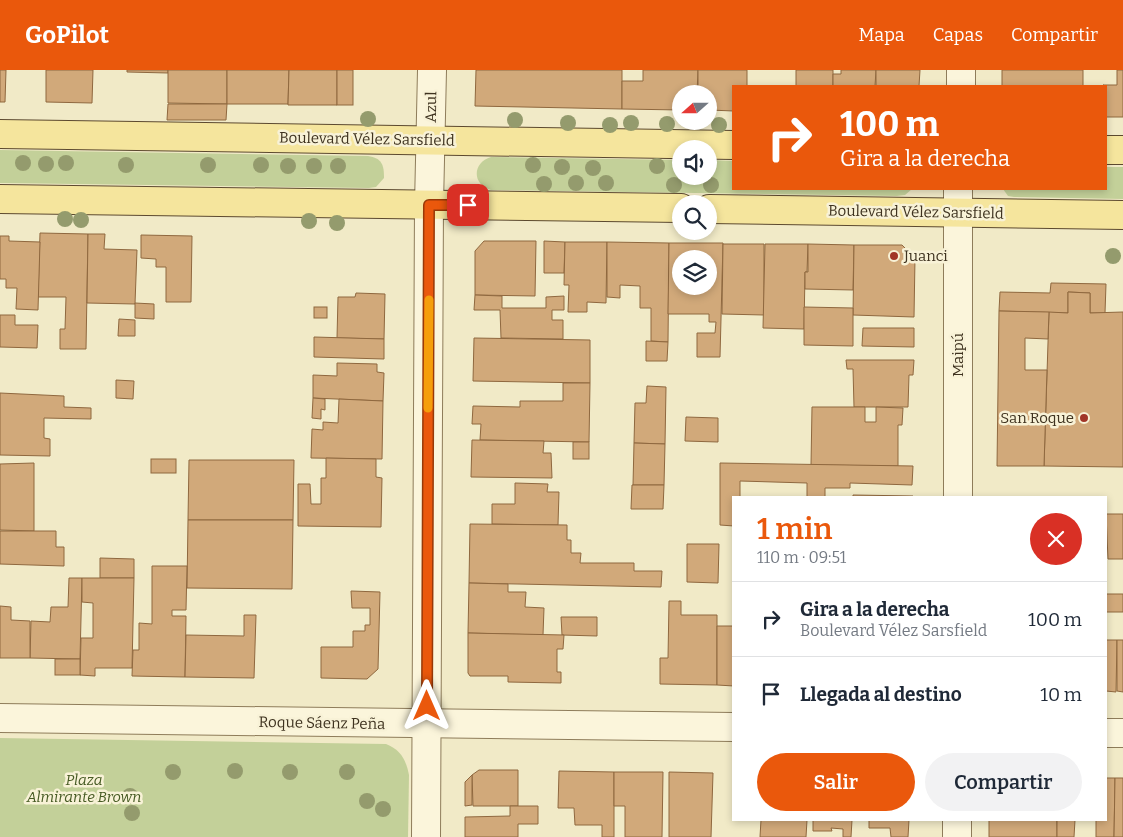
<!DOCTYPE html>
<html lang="es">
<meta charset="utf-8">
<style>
:root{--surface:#fff;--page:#f2f2f3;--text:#1f2937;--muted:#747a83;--line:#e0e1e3;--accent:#ea580c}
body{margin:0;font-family:Bitter,serif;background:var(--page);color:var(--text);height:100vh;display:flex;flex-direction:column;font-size:19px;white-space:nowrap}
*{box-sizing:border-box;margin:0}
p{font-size:16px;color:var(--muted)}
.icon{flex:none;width:28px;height:28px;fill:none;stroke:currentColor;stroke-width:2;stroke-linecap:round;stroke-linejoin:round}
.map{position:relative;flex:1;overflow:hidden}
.details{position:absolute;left:732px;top:426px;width:375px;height:325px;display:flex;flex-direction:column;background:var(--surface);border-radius:0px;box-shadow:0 2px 8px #0003}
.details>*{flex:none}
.guide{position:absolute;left:732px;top:15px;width:375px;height:105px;border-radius:0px;box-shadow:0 2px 8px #0003;background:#ea580c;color:#fff;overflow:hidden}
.needle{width:32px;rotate:249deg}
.controls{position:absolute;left:672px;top:15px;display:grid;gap:10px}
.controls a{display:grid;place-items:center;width:45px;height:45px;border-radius:50%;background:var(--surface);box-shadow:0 2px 8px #0003;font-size:25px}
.pin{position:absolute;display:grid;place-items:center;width:42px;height:42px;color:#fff;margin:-21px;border-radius:10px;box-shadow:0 2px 8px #0006}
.me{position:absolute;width:55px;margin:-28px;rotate:0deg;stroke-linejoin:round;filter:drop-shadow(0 0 4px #0008)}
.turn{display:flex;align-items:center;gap:18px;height:105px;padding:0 25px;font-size:22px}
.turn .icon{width:65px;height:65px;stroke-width:2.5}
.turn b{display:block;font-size:35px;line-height:42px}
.round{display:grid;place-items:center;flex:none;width:52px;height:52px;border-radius:26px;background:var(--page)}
.head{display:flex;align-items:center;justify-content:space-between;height:85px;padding:0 25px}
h1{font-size:30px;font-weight:600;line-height:38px;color:var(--accent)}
.cta{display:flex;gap:10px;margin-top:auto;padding:10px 25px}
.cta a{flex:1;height:58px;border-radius:30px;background:var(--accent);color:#fff;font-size:20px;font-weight:600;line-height:58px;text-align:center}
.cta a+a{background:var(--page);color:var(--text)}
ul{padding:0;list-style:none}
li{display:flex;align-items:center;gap:15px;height:75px;padding:0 25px;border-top:1px solid var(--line)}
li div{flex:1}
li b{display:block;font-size:19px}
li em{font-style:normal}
header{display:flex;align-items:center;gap:30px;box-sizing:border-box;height:70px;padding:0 25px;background:var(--accent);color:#fff}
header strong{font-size:24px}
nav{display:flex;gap:28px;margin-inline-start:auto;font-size:18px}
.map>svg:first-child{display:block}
.green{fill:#c3d099}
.building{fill:#d1a97a;stroke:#8f683f;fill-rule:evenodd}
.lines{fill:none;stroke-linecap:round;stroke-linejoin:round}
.minor-casing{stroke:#8e7c5a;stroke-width:30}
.major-casing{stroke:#5c492f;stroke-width:30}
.minor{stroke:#fbf5db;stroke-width:28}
.major{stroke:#f5e59d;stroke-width:28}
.tree{fill:#949b6d}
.route-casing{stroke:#983908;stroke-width:12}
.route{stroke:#ea580c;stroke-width:9}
.slow{stroke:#f59e0b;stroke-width:9}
.poi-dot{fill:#a13527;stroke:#f8f2d7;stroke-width:2}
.labels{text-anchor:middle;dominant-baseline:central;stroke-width:5;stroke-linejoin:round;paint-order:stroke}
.street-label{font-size:15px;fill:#3e321f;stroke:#f8f2d7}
.poi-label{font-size:15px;fill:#3e321f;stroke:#f8f2d7;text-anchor:start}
.park-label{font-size:15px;font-style:italic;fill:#475b24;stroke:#f8f2d7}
</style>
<header>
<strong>GoPilot</strong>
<nav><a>Mapa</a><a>Capas</a><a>Compartir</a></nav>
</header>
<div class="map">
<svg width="1123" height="767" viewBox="0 0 1123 767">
<rect width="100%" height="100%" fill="#f1eac7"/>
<g class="green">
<path d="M0 80 368 86C382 88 384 95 384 108L376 117 369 118 0 113Z"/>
<path d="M491 87 681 90V106H709V90L734 91V119H912L905 125 897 126 491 120C471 114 473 92 491 87Z"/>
<path d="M1106 97H1123V129L1014 127 1008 126 1003 119H1106Z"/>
<path d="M0 668 386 674C401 680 406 690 409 705L408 767H0Z"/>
</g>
<g class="building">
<path d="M0 0H6L5 32H0Z"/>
<path d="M46 0H93L92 33 46 32Z"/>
<path d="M127 0H168V3L127 2Z"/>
<path d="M168 0H227V34L168 33Z"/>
<path d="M227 0H289L288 34H227Z"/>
<path d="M289 0H337V35H288Z"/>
<rect x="337" y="0" width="16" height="35"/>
<path d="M476 0H622V39L475 36Z"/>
<path d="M643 0H698L697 24H681V40L622 39V11H643Z"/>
<path d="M698 0H747V16H734V41L709 40V24H698Z"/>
<rect x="796" y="0" width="37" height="16"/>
<path d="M841 0H876L875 16H833V4H841Z"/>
<path d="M876 0H920L919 16H876Z"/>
<rect x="1002" y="0" width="81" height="16"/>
<path d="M1117 0H1123V47H1106V16L1103 15H1117Z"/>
<path d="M168 34H227L226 50H167Z"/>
<path d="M40 163 88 164 86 279H60V259H65L66 227H38Z"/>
<path d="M88 164H105L104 179 137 180 135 234 87 233Z"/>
<path d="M141 165 192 166 191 232H166V197H156V189L141 188Z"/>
<path d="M0 166H9V171L40 172 38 240 16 239 17 218H6V209H0Z"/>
<path d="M484 171H536L535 226 475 225V181Z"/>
<path d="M544 171 565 172 564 203H544Z"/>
<path d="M565 172H607L606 233 587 232V242H568L569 215H564Z"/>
<path d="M607 172 669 173 668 272 651 271V238H640V216L620 215V228L607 227Z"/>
<path d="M669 173H723L720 287H697V263H715L716 252H709V244H668ZM681 189H709V216H681Z"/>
<path d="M723 174H764V245L722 244Z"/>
<path d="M765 174H808L807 202H805L804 259 763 258Z"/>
<path d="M808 174 854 175 853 220 805 219V202H808Z"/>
<path d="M854 175H902L915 188 914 247 853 245Z"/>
<path d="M1051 213 1106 214 1105 243H1090V223L1068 222V243L999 241 1000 222 1050 223Z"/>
<path d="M1068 222 1090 223V243L1123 242V397L1044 396 1049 242 1068 243Z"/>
<path d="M356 223 385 224 384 269 337 268 338 227H355Z"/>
<path d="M475 225 502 226V238H546V227L564 226V240H552V250H563V269L501 268 500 240H474Z"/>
<path d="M135 233 154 234V249L135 248Z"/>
<rect x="314" y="237" width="13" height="11"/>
<path d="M804 237 853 238V276L804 275Z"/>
<path d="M999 241 1049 242 1048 269 1025 268V300H1047L1044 396H997Z"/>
<path d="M0 245H15V255H38L37 278 0 277Z"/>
<path d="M119 249 135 250V266H118Z"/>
<path d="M863 258H914V277L862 276Z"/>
<path d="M314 267 384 269V289L314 287Z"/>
<path d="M474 268 590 270V313L473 311Z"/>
<path d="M646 271 668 272 667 291H646Z"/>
<path d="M846 290H914L913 305H909L908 337H854L853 299H847Z"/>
<path d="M337 293 377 294V302L384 303 383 331 313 328V305L337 306Z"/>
<path d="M116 310 134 311 133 329 116 328Z"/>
<path d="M563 313H590L589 372 480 370 481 354H472L473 336 520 337V331H563Z"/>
<path d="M647 316 666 317 665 374 634 373 635 333H646Z"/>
<path d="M0 323 64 326V337L91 338V349L44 348V368L50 369V386L0 385Z"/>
<path d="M313 328 325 329V340L321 339V349L312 348Z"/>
<path d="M339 329 383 331 382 389 311 388 312 359 323 360V352L338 353Z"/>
<path d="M812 337H865V352H876V337L903 338 902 355H898V396L811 395Z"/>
<path d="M686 347 718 348V372L685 371Z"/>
<path d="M472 370 544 371 543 383H551L552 408 471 407Z"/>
<rect x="573" y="372" width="16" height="17"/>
<path d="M634 373 665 374 664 415H633Z"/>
<path d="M326 388 376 389V407L382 408 381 457 298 456V414H310L311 434H321V408H326Z"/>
<rect x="151" y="389" width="25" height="14"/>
<path d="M189 390H294L293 450H188Z"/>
<path d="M34 393V461L0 460V394Z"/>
<path d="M720 393 913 396 912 415 850 413V418H825V428H807V413L740 411V428H734V456L720 455Z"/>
<path d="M515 413 548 414 547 422H559L558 455 492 454V434H515Z"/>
<path d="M632 415H664L663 439H631Z"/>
<path d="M853 425 913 426 912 428H853Z"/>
<path d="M1106 444H1123V489H1108Z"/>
<path d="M188 450H293L292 519 187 518Z"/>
<path d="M470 454 567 455V470H571V483H581L580 493H634V501H662L661 517 469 513Z"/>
<path d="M0 461H56V477H64V496L0 494Z"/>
<path d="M687 474H719L718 513 687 512Z"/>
<path d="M100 488 134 489V508H100Z"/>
<path d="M152 496H187L186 540H172V546H186L185 607 132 606 133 580H139V553L152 554Z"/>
<path d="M69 508H82L80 589 30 588 31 551 50 552 51 537H68Z"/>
<path d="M82 508H134L132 598H95V606L80 605 81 568H93V533L82 532Z"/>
<path d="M469 513 508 514V522H526L525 537 544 538 543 565 468 563Z"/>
<path d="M351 521 380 522 378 599 367 609 321 608V577H353V561H365V555H370V538H352Z"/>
<rect x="1106" y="524" width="17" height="18"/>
<path d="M669 531H681V545H717V615L660 614V588H668Z"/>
<path d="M0 536 11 537V550L30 551V588H0Z"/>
<path d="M244 545H256L254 608 185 607 186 565 244 566Z"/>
<path d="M561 547H597V566L562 565Z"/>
<path d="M717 556H734V616L717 615Z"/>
<path d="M468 563 564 565 563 579H557V602H561V613L508 612V606H470L468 603Z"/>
<path d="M1106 570H1117L1116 622 1106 621Z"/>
<path d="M1117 570H1123V622L1117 621Z"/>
<rect x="55" y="589" width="25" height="16"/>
<path d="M479 700H518V736H473L472 705Z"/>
<path d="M559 701 614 702V767H602V755H575L574 738H558Z"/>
<path d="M614 702H663L662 767H625V736H614Z"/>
<path d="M669 702 713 703 711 767H669Z"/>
<path d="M472 705V735L465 736V712Z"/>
<path d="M1106 708H1115L1114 767H1096V750H1083H1106Z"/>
<path d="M1115 708H1123V767H1114Z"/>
<path d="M510 736H538V754H518V767H465V747L510 746Z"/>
<path d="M761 750H807L806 767H760Z"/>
<path d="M813 750H852L851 767H843V759L831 758 832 761H813Z"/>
<path d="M869 750H909L908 767H891L890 758H869Z"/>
<rect x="989" y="750" width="68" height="17"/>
<path d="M1057 750H1075L1074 767H1057Z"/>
</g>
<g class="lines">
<defs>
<g id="minor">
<path d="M961 16V0"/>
<path d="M958 428V119"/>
<path d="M0 648 734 657"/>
<path d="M1106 663H1123"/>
<path d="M426 767 429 135 432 0"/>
<path d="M957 767V750"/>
</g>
<g id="major">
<path d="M0 64 734 75"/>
<path d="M1106 80H1123"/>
<path d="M0 129 681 138"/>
<path d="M709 139 1123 145"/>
</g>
</defs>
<use href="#minor" class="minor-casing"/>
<use href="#major" class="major-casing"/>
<use href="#minor" class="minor"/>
<use href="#major" class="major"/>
</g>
<g class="tree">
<circle cx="368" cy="49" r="8"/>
<circle cx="515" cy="50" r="8"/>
<circle cx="568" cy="53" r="8"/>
<circle cx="631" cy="53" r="8"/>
<circle cx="667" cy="54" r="8"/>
<circle cx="610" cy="55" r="8"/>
<circle cx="719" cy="55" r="8"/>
<circle cx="23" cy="93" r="8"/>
<circle cx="66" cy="93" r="8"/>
<circle cx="46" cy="94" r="8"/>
<circle cx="126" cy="95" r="8"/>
<circle cx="208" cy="95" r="8"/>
<circle cx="261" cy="95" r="8"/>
<circle cx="533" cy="95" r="8"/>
<circle cx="288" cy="96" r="8"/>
<circle cx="314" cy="96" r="8"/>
<circle cx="338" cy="96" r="8"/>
<circle cx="657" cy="96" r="8"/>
<circle cx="562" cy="97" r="8"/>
<circle cx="593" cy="98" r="8"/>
<circle cx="576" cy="113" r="8"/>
<circle cx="606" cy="113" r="8"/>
<circle cx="544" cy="114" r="8"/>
<circle cx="674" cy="115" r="8"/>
<circle cx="711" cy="115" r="8"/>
<circle cx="65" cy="149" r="8"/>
<circle cx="81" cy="150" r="8"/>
<circle cx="309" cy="151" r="8"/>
<circle cx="337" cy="153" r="8"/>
<circle cx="1113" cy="186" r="8"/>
<circle cx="235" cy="701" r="8"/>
<circle cx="173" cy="702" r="8"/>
<circle cx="290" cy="702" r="8"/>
<circle cx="347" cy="702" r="8"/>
<circle cx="130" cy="726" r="8"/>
<circle cx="367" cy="731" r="8"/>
<circle cx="383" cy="739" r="8"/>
<circle cx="132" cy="743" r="8"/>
</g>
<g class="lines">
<defs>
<path id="route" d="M427 636 429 135H468"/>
</defs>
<use href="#route" class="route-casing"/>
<use href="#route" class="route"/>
<path class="slow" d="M428 338 429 230"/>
</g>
<g class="poi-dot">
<circle cx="894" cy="186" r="5"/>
<circle cx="1084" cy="348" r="5"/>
</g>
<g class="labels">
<g class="street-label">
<text transform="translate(431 37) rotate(-89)">Azul</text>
<text transform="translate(367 69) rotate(1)">Boulevard Vélez Sarsfield</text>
<text transform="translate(916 142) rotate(1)">Boulevard Vélez Sarsfield</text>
<text transform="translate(958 285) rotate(-90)">Maipú</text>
<text transform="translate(322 653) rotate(1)">Roque Sáenz Peña</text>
</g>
<g class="poi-label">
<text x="904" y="186">Juanci</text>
<text x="1074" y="348" text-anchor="end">San Roque</text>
</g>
<g class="park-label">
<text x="84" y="710">Plaza<tspan x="84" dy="17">Almirante Brown</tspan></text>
</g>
</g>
</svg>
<div class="controls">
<a><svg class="needle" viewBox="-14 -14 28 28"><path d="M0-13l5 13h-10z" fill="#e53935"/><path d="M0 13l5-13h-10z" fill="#747a83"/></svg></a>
<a><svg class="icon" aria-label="sound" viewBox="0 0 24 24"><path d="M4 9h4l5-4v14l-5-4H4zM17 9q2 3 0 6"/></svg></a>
<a><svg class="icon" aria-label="search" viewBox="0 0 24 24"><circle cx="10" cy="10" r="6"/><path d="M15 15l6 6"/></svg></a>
<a><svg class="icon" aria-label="layers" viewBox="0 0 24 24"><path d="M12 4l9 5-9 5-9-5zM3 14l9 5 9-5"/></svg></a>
</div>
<div class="pin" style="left:468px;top:135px;background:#d93025"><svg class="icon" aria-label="arrive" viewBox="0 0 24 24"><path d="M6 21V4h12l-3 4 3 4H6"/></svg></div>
<svg class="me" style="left:427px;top:636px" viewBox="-20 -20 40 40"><path d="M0-17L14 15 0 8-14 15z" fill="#ea580c" stroke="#fff" stroke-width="4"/></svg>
<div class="guide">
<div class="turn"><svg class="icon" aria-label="right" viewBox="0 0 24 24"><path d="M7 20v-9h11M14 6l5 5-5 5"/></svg><div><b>100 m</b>Gira a la derecha</div></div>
</div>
<section class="details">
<div class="head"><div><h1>1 min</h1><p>110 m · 09:51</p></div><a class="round" style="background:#d93025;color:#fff"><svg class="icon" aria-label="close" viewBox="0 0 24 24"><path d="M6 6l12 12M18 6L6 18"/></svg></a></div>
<ul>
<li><svg class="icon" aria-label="right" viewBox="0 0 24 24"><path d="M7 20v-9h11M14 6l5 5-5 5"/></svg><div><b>Gira a la derecha</b><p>Boulevard Vélez Sarsfield</p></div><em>100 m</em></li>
<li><svg class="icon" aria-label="arrive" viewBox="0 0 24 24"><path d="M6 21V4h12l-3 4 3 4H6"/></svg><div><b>Llegada al destino</b></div><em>10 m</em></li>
</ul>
<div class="cta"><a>Salir</a><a>Compartir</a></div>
</section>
</div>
